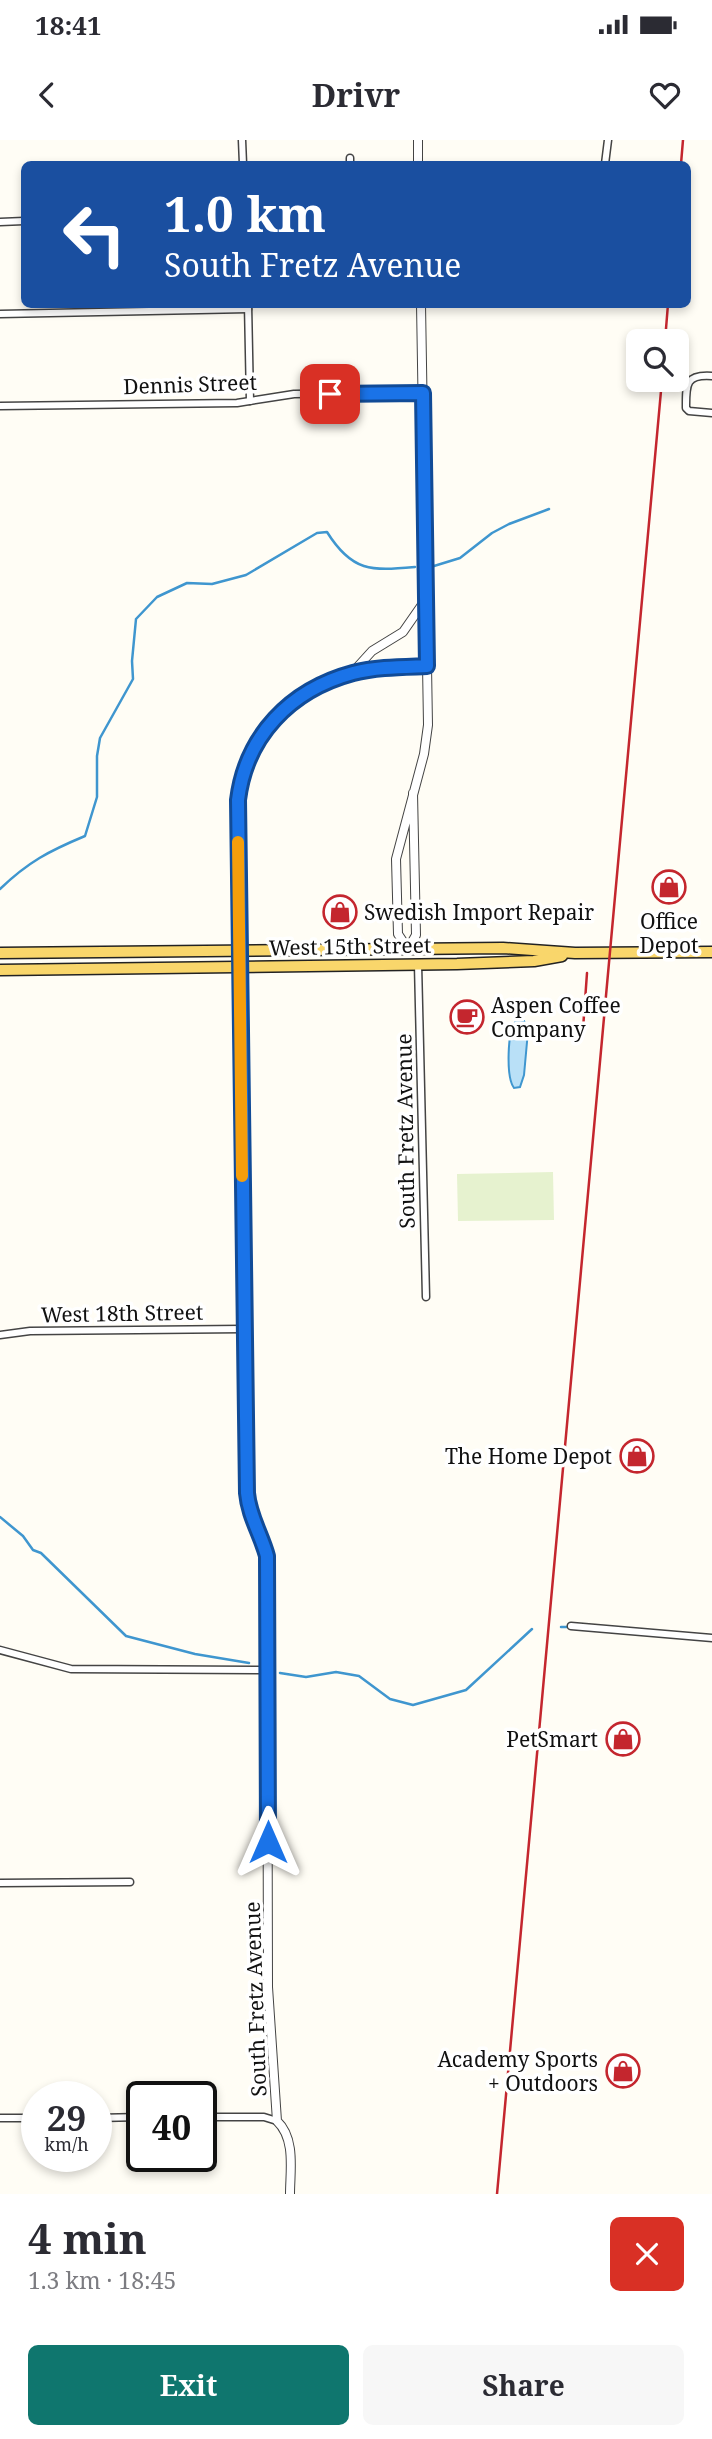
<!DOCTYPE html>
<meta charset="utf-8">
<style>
:root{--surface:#fff;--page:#f7f7f7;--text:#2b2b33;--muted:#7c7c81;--accent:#0f766e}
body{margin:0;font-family:"Noto Serif",serif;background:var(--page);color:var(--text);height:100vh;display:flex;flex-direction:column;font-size:26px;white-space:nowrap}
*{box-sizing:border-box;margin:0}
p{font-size:23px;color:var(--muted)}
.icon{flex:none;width:38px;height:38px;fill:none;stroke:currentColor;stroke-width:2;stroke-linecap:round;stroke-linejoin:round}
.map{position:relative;height:2054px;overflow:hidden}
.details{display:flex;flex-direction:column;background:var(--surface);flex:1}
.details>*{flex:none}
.guide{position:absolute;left:21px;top:21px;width:670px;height:147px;border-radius:10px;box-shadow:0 4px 10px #0003;background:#1a4fa0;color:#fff;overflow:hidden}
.controls{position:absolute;left:626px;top:189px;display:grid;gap:14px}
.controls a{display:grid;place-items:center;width:63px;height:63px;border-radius:10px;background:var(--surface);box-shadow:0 4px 10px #0003;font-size:35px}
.speed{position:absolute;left:21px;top:1941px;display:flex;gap:14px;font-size:35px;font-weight:700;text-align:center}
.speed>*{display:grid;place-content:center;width:91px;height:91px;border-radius:50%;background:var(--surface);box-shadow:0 4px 10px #0003;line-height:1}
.speed small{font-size:18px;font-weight:400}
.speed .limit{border:4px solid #111;border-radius:10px;background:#fff;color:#111}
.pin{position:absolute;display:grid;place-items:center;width:60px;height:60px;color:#fff;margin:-30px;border-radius:14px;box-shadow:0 4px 10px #0006}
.me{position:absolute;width:77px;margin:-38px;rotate:0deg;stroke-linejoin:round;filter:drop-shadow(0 0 5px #0008)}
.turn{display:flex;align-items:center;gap:24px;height:147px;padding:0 28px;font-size:32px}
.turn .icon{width:91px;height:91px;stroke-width:2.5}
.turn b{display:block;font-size:49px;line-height:60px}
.round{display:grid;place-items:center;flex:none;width:74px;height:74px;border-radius:10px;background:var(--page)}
.head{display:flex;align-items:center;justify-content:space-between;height:119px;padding:0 28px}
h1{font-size:42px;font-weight:700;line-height:52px}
.primary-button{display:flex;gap:14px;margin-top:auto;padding:14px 28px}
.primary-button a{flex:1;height:80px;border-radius:10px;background:var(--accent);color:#fff;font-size:28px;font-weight:700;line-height:80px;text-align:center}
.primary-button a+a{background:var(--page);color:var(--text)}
.status{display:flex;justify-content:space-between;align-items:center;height:49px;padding:0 35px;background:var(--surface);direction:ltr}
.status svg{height:19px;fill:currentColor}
header{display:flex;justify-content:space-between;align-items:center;height:91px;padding:0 28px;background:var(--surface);font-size:32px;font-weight:700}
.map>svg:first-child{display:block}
.pitch{fill:#e6f2cf}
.water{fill:#b9e0f7;stroke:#3f96cf;stroke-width:2}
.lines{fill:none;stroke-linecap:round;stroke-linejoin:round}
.stream{stroke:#3f96cf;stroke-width:2.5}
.minor-casing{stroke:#444;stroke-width:9}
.tertiary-casing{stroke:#444;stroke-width:10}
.primary-casing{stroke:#222;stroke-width:13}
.minor{stroke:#fff;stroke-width:6}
.tertiary{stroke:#fff;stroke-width:8}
.primary{stroke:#f9d66b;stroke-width:10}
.rail{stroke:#c4262e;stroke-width:2.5}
.route-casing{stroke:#114b97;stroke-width:18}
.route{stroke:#1a73e8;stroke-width:12}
.slow{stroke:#f59e0b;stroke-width:12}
.labels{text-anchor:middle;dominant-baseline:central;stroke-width:7;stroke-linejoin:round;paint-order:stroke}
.street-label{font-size:21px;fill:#111;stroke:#fff}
.poi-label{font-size:21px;fill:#111;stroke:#fff;text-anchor:end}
</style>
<div class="status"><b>18:41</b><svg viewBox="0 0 49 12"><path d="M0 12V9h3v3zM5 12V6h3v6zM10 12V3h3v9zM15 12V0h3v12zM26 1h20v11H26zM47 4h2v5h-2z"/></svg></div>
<header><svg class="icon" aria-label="back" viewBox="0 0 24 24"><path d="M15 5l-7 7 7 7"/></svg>Drivr<svg class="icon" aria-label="heart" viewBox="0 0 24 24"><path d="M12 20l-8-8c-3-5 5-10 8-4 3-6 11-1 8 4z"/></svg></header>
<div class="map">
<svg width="712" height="2054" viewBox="0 0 712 2054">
<rect width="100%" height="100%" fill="#fffdf5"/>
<path class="pitch" d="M553 1032 554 1080 458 1081 457 1034Z"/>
<path class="water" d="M516 881H524L528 891 524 935 520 947 514 948C506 937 507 891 516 881Z"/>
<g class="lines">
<g class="stream">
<path d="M434 426 460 418 492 393 509 384 549 369"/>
<path d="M0 749C28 722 49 711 85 696L97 657V616L100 598 133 539 132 521 136 479 157 457 187 443 212 444 246 435 317 393 327 392C352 432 371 431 415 427"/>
<path d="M0 1377 23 1396 33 1410 41 1413 126 1496 195 1514 249 1523"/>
<path d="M561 1487H570"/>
<path d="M280 1533 306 1537 336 1532 359 1536 390 1559 413 1565 466 1550 532 1489"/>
</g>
<defs>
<g id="minor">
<path d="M242 0 243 24"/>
<path d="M350 18V24"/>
<path d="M605 24 608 0"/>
<path d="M0 82 24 81"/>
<path d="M248 164 250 261"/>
<path d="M0 174 248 169"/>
<path d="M712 236C685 234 686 245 686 268L689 271 712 273"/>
<path d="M0 266 237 263 294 254 423 252"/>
<path d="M418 824 426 1157"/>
<path d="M0 1195 30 1191 244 1189"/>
<path d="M571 1486 712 1498"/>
<path d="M0 1510 71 1529 267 1530"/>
<path d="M0 1743 130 1742"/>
<path d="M201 1977H264L277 1981"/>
<path d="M0 1978H37"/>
<path d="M96 1978 142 1977"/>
</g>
<g id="tertiary">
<path d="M418 0V24"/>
<path d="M352 533 372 511 403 492 426 459"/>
<path d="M413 653 416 795 408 809 398 794 396 719 424 614 428 585 421 164"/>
<path d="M290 2054C290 2031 296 1999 277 1981L268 1847 267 1416C261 1394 249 1376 247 1353L238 660C246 596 290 550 353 533 377 526 402 527 427 526"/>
</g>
<g id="primary">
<path d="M0 813 503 808 575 813 712 812"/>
<path d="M0 830 457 824 534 821 562 816"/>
</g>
</defs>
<use href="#minor" class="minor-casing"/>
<use href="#tertiary" class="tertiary-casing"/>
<use href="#primary" class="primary-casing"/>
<use href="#minor" class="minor"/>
<use href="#tertiary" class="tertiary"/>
<use href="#primary" class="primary"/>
<g class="rail">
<path d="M681 24 683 0"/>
<path d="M665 201 668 164"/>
<path d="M583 889 587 833"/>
<path d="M497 2054 662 240"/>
</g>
</g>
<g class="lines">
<defs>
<path id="route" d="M268 1702 267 1416C261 1394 249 1376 247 1353L238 660C246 596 290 550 353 533 377 527 402 527 427 526L423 253 330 254"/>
</defs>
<use href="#route" class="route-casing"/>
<use href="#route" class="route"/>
<path class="slow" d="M238 702 242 1036"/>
</g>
<defs>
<symbol id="shop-ring" viewBox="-11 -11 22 22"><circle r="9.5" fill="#fff" stroke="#c4262e" stroke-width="1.5"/><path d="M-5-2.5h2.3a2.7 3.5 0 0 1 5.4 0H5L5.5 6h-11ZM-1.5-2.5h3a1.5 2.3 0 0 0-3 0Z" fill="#c4262e"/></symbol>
<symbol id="cafe-ring" viewBox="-11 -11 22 22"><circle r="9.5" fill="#fff" stroke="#c4262e" stroke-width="1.5"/><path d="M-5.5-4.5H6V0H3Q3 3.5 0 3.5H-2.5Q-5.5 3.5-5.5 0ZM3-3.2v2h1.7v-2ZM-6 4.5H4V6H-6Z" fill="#c4262e"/></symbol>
</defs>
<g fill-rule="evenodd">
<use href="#shop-ring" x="650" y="728" width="38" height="38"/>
<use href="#shop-ring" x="321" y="753" width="38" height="38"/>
<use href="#cafe-ring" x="448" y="858" width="38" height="38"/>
<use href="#shop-ring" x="618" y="1297" width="38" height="38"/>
<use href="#shop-ring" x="604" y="1580" width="38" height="38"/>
<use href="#shop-ring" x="604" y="1912" width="38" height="38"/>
</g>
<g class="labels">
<g class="street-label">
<text transform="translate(190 244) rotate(-2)">Dennis Street</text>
<text transform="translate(350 806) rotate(-1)">West 15th Street</text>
<text transform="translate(405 991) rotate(-91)">South Fretz Avenue</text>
<text transform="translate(122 1173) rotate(-1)">West 18th Street</text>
<text transform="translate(255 1859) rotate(-92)">South Fretz Avenue</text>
</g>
<g class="poi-label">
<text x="364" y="772" text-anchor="start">Swedish Import Repair</text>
<text x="669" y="781" text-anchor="middle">Office<tspan x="669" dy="24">Depot</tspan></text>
<text x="491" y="865" text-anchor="start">Aspen Coffee<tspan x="491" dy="24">Company</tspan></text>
<text x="612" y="1316">The Home Depot</text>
<text x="598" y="1599">PetSmart</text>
<text x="598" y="1919">Academy Sports<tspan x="598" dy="24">+ Outdoors</tspan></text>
</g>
</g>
</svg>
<div class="controls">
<a><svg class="icon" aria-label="search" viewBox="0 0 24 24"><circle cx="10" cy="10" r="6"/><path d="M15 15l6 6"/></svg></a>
</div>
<div class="speed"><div>29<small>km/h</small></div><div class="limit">40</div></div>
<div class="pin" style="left:330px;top:254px;background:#d93025"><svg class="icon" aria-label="arrive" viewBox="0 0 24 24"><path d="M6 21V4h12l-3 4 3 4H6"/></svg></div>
<svg class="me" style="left:268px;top:1702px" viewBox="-20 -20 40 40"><path d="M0-17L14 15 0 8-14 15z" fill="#1a73e8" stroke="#fff" stroke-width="4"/></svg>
<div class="guide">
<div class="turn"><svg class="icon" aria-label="left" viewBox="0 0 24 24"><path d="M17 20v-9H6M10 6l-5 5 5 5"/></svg><div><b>1.0 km</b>South Fretz Avenue</div></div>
</div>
</div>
<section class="details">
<div class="head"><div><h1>4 min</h1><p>1.3 km · 18:45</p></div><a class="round" style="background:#d93025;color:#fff"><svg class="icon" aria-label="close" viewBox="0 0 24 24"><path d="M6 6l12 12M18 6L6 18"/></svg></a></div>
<div class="primary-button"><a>Exit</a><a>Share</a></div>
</section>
